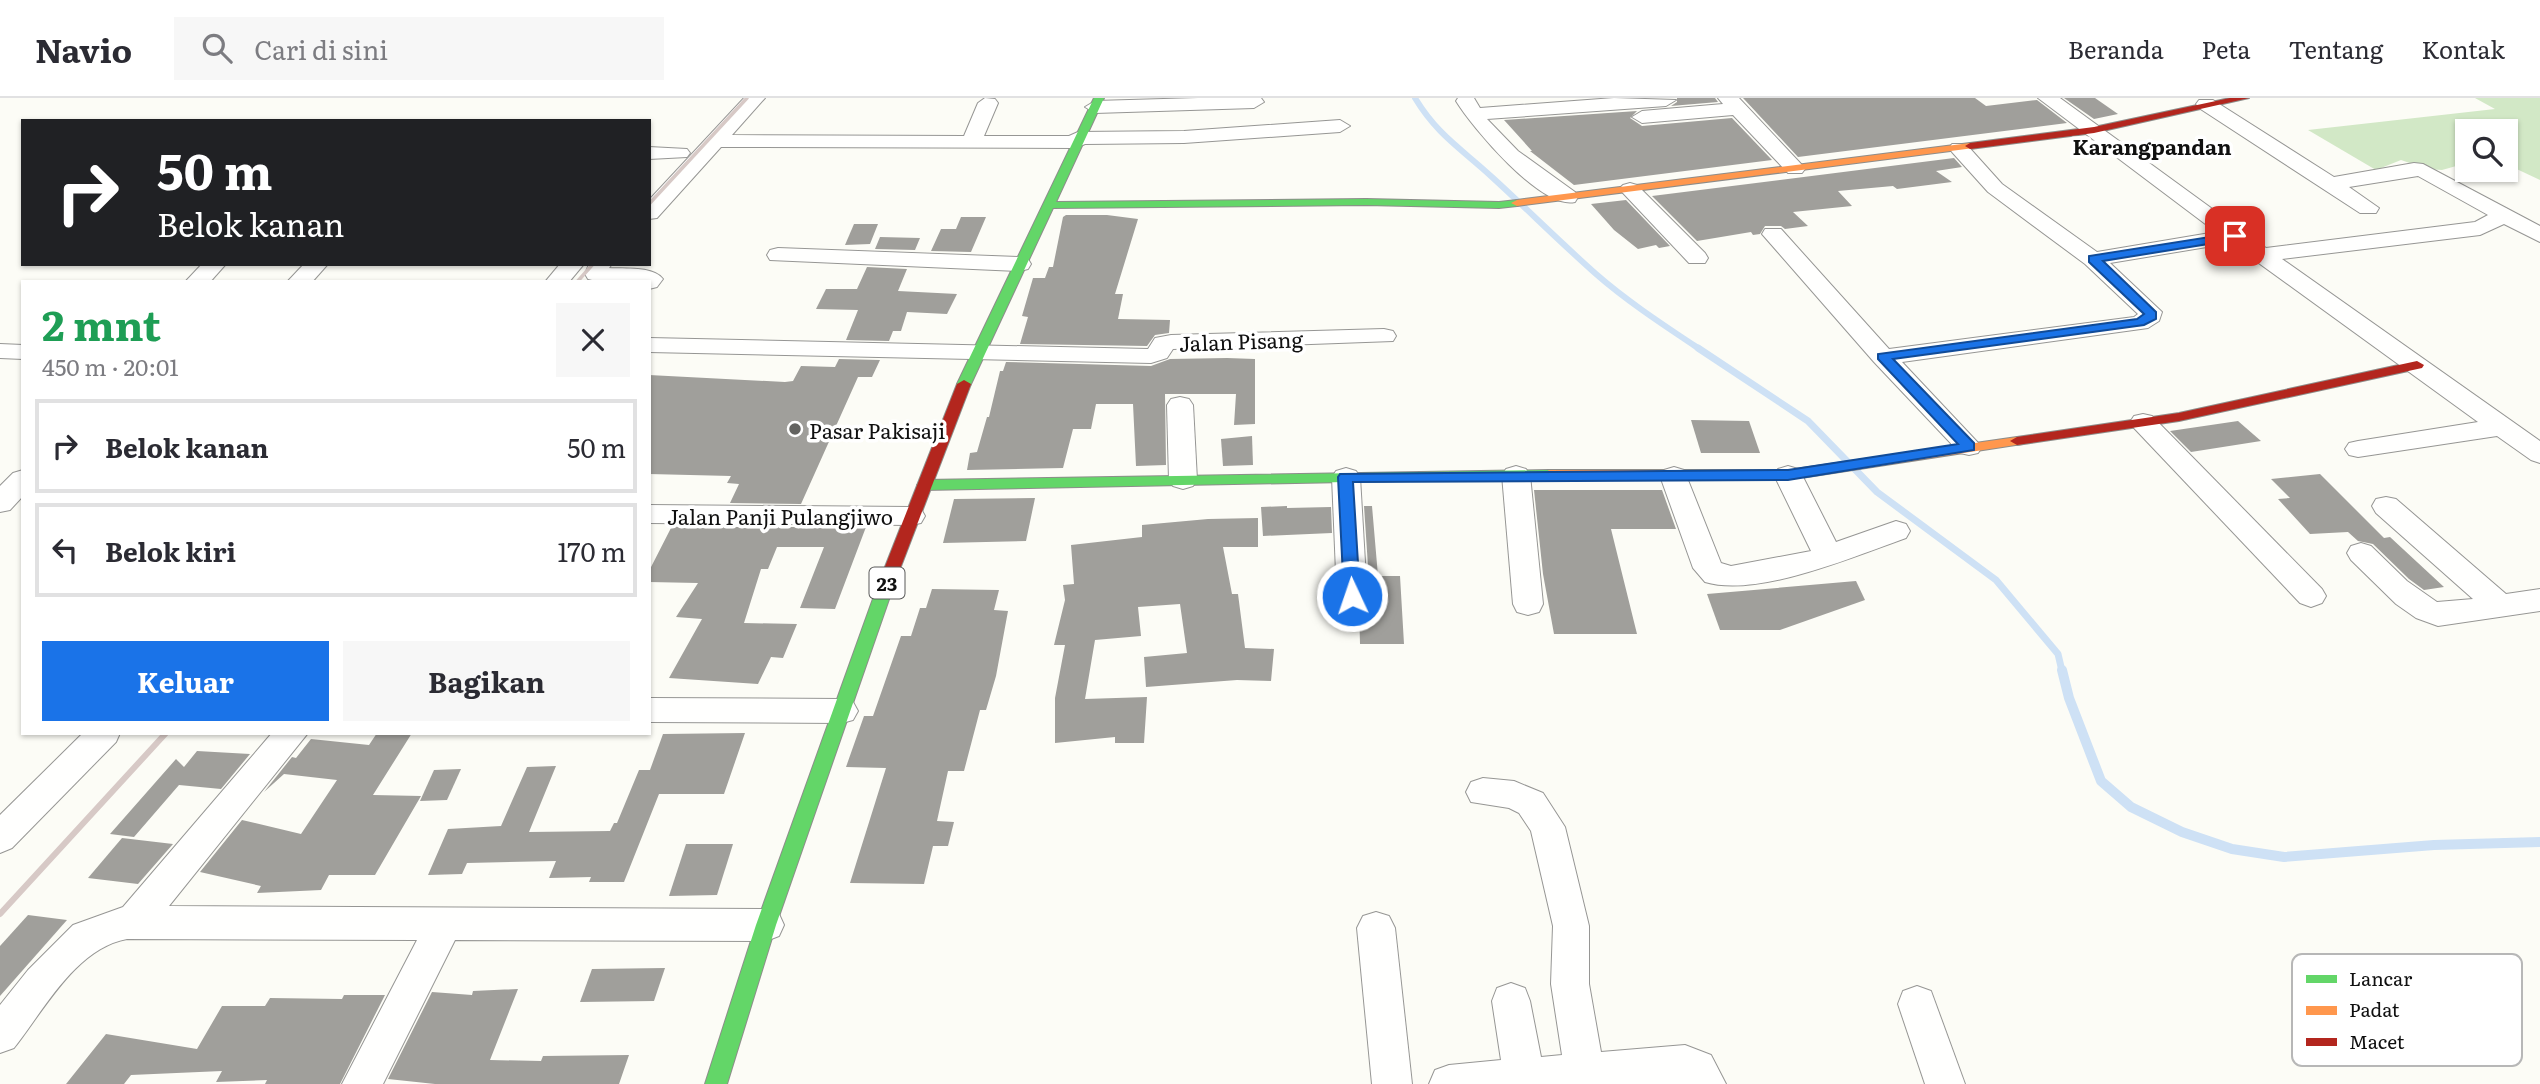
<!DOCTYPE html>
<html lang="id">
<meta charset="utf-8">
<style>
:root{--surface:#fff;--page:#f7f7f7;--text:#2b2b33;--muted:#7c7c81;--line:#e1e1e2;--accent:#1a73e8}
body{margin:0;font-family:Literata,serif;background:var(--page);color:var(--text);height:100vh;display:flex;flex-direction:column;font-size:26px;white-space:nowrap}
*{box-sizing:border-box;margin:0}
p{font-size:23px;color:var(--muted)}
.icon{flex:none;width:38px;height:38px;fill:none;stroke:currentColor;stroke-width:2;stroke-linecap:round;stroke-linejoin:round}
.map{position:relative;flex:1;overflow:hidden}
.side{position:absolute;left:21px;top:182px;width:630px;height:455px;display:flex;flex-direction:column;background:var(--surface);border-radius:0px;box-shadow:0 2px 5px #0004}
.side>*{flex:none}
.hud{position:absolute;left:21px;top:21px;width:630px;height:147px;border-radius:0px;box-shadow:0 2px 5px #0004;background:#202124;color:#fff;overflow:hidden}
.tools{position:absolute;left:2455px;top:21px;display:grid;gap:14px}
.tools a{display:grid;place-items:center;width:63px;height:63px;border-radius:0px;background:var(--surface);box-shadow:0 2px 5px #0004;font-size:35px}
.pin{position:absolute;display:grid;place-items:center;width:60px;height:60px;color:#fff;margin:-30px;border-radius:14px;box-shadow:0 4px 10px #0006}
.me{position:absolute;width:77px;margin:-38px;rotate:357deg;stroke-linejoin:round;filter:drop-shadow(0 0 5px #0008)}
.turn{display:flex;align-items:center;gap:24px;height:147px;padding:0 21px;font-size:32px}
.turn .icon{width:91px;height:91px;stroke-width:2.5}
.turn b{display:block;font-size:49px;line-height:60px}
.round{display:grid;place-items:center;flex:none;width:74px;height:74px;border-radius:0px;background:var(--page)}
.summary{display:flex;align-items:center;justify-content:space-between;height:119px;padding:0 21px}
h1{font-size:42px;font-weight:700;line-height:52px;color:#1e9e55}
.cta{display:flex;gap:14px;margin-top:auto;padding:14px 21px}
.cta a{flex:1;height:80px;border-radius:0px;background:var(--accent);color:#fff;font-size:28px;font-weight:700;line-height:80px;text-align:center}
.cta a+a{background:var(--page);color:var(--text)}
ul{padding:0;list-style:none}
li{display:flex;align-items:center;gap:21px;height:94px;margin:0 14px 10px;padding:0 7px;border:4px solid var(--line);border-radius:0px}
li div{flex:1}
li b{display:block;font-size:26px}
li em{font-style:normal}
header{display:flex;align-items:center;gap:42px;box-sizing:border-box;height:98px;padding:0 35px;background:var(--surface);border-bottom:2px solid var(--line)}
header strong{font-size:33px}
nav{display:flex;gap:38px;margin-inline-start:auto;font-size:24px}
.search{width:490px;height:63px;background:var(--page);display:flex;align-items:center;gap:18px;box-sizing:border-box;padding:0 24px;border-radius:0px;color:var(--muted);font-size:26px}
.map>svg:first-child{display:block}
.forest{fill:#d2e8c6}
.lines{fill:none;stroke-linecap:round;stroke-linejoin:round}
.stream-far2{stroke:#cee1f5;stroke-width:6}
.stream-far1{stroke:#cee1f5;stroke-width:7}
.stream{stroke:#cee1f5;stroke-width:10}
.building{fill:#a09f9b}
.street-casing{stroke:#969694;stroke-width:2}
.fast-casing{stroke:#8d8d8a;stroke-width:2}
.slow-casing{stroke:#8d8d8a;stroke-width:2}
.jam-casing{stroke:#8d8d8a;stroke-width:2}
.street{fill:#fffffe;fill-rule:evenodd}
.fast{fill:#63d668;fill-rule:evenodd}
.slow{fill:#ff974d;fill-rule:evenodd}
.jam{fill:#b3261e;fill-rule:evenodd}
.rail-far1{stroke:#d7c9c6;stroke-width:3.5}
.rail{stroke:#d7c9c6;stroke-width:6}
.route{fill:#1a73e8;stroke:#114b97;stroke-width:2}
.poi-dot{fill:#636360;stroke:#fff;stroke-width:2.5}
.labels{text-anchor:middle;dominant-baseline:central;stroke-width:7;stroke-linejoin:round;paint-order:stroke}
.shield{fill:#fff;stroke:#585858;stroke-width:2}
.shield-label{font-size:19px;font-weight:bold;fill:#101010}
.far-quarter-label{font-size:21px;font-weight:bold;fill:#101010;stroke:#fff}
.street-label{font-size:21px;fill:#101010;stroke:#fff}
.poi-label{font-size:21px;fill:#101010;stroke:#fff;text-anchor:start}
.key{fill:#fff;stroke:#b7b7b7;stroke-width:2}
.key-label{font-size:19px;fill:#101010}
</style>
<header>
<strong>Navio</strong>
<div class="search"><svg class="icon" aria-label="search" viewBox="0 0 24 24"><circle cx="10" cy="10" r="6"/><path d="M15 15l6 6"/></svg>Cari di sini</div>
<nav><a>Beranda</a><a>Peta</a><a>Tentang</a><a>Kontak</a></nav>
</header>
<div class="map">
<svg width="2540" height="986" viewBox="0 0 2540 986">
<rect width="100%" height="100%" fill="#fcfcf6"/>
<path class="forest" d="M2475 0H2540V82L2506 66V33H2468L2467 65 2442 72 2427 71 2401 62 2376 72 2308 32 2495 11Z"/>
<g class="lines">
<path class="stream-far2" d="M1415 0C1438 38 1462 51 1493 80 1528 112 1561 145 1596 176 1628 204 1665 228 1701 252"/>
<path class="stream-far1" d="M1698 250 1808 323 1877 394 1996 482 2058 556 2062 573"/>
<path class="stream" d="M2062 572 2069 600 2101 683 2131 709 2182 734 2232 751 2284 759 2434 747 2540 744"/>
</g>
<g class="building">
<path d="M1677 0H1715L1718 4 1671 8 1677 4Z"/>
<path d="M1743 0H1975L1986 8 2037 2 2067 25 1798 59Z"/>
<path d="M2064 0H2095L2118 16 2094 21Z"/>
<path d="M1637 13 1630 20 1642 28 1732 20 1772 62 1574 87 1530 53H1532L1504 22Z"/>
<path d="M1954 60 1962 69 1936 73 1952 84 1897 91 1893 88 1838 93 1852 108 1793 114 1808 128 1785 131 1781 128H1765L1760 136 1753 137 1751 134 1697 143 1652 98Z"/>
<path d="M1626 102 1670 148 1659 150 1656 147 1638 151 1614 132 1591 106Z"/>
<path d="M1066 117H1107L1138 121 1115 196H1123L1118 221 1170 222 1169 235 1155 237 1147 248 1020 246 1028 219 1022 218 1033 180H1045L1049 169H1053L1063 119Z"/>
<path d="M961 119H986L971 154 931 153 941 131H956Z"/>
<path d="M854 126H878L870 146 845 147Z"/>
<path d="M880 139 920 140 915 152 875 151Z"/>
<path d="M867 169 907 171 898 193 957 196 947 216 907 214 901 233H893L889 243 846 242 858 212 816 211 826 191H857Z"/>
<path d="M1227 260 1255 261V326L1234 327 1236 296H1165L1166 367 1136 368 1133 306H1096L1091 331H1073L1063 370 967 372 970 355 977 354 987 319H989L1000 273H1003L1006 264 1151 268 1170 261Z"/>
<path d="M839 261 880 262 872 279H858L801 406 730 405 739 386 727 385 731 378 649 376V277L785 284 793 283 801 268 835 269Z"/>
<path d="M1691 322 1749 323 1760 355H1701Z"/>
<path d="M2238 323 2261 343 2191 354 2170 333Z"/>
<path d="M1252 338 1253 367 1223 368 1221 341Z"/>
<path d="M2320 376 2384 440 2390 439 2444 489 2424 492 2409 481 2373 446 2358 443 2348 434 2310 436 2278 401 2290 400 2271 381Z"/>
<path d="M1534 392H1662L1676 431H1611L1637 536H1554L1543 476Z"/>
<path d="M1035 400 1026 443 943 445 954 401Z"/>
<path d="M1287 408V410L1331 409 1332 435 1263 438 1261 409Z"/>
<path d="M1364 408H1372L1378 478H1400L1404 546H1360L1359 509 1365 506 1370 498Z"/>
<path d="M1258 420V449H1223L1232 496H1238L1245 550 1274 551 1271 583 1237 582 1146 589 1144 559 1187 555 1180 506 1138 509 1141 538 1095 542 1085 601 1147 599 1144 645H1115V639L1055 645V600L1065 547H1054L1065 502 1063 487 1074 486 1071 447 1142 439V427L1208 421Z"/>
<path d="M672 428 717 429H866L835 511 800 510 824 449H777L768 471H761L744 525 797 526 783 560 771 559 758 586 669 580 702 521 676 519 698 485 649 484V473Z"/>
<path d="M1856 483 1865 502 1780 532H1720L1707 496Z"/>
<path d="M932 491 999 492 994 512 1008 513 996 578 986 612H980L964 673H948L937 723 954 724 948 748H933L924 786 850 785 886 670 846 669 864 618H873L901 538H911L920 510H926Z"/>
<path d="M377 635H412L373 697 421 698 375 777H329L321 792 257 795 261 788 200 774 242 722 301 736 337 682 284 676 264 694 292 659 296 660 311 641 369 647Z"/>
<path d="M745 635 724 696H659L624 784H589L591 779 549 780 556 763 467 765 462 776 428 777 448 731 501 728 527 669 556 668 529 734 610 733 614 725H617L639 672H650L663 636Z"/>
<path d="M197 653 250 656 221 691 179 687 134 739 110 736 176 661 184 669Z"/>
<path d="M461 671 447 702 420 703 434 672Z"/>
<path d="M122 740 173 746 138 786 88 780Z"/>
<path d="M686 746H733L717 797 669 798Z"/>
<path d="M28 817 67 822 0 898V848Z"/>
<path d="M665 870 654 903 580 904 592 871Z"/>
<path d="M518 891 490 962 541 963 543 958 629 957 619 986H435L388 981 432 894 472 897 473 893Z"/>
<path d="M344 897H385L340 986H265L267 982 216 984 222 973 131 977 124 986H66L106 936 197 951 222 908H265L270 900 342 901Z"/>
</g>
<g class="lines">
<defs>
<g id="street">
<path d="M744 0H765L732 37 964 38 978 5 985 0 995 1 998 5 984 38H1069L1078 34 1184 33 1340 22 1350 28 1340 34 1184 45 1085 46 1076 50 721 49 657 120 649 121V102Z"/>
<path d="M1198 0H1261L1264 4 1254 10 1095 15 1085 9 1095 3Z"/>
<path d="M1458 0H1474L1480 10 1614 0 1676 2 1666 8 1487 21 1518 53 1575 94 1578 99 1575 104C1541 112 1472 29 1456 3Z"/>
<path d="M1718 0H1739L1802 67 1805 71 1802 75H1788L1733 17 1642 25 1632 19 1642 13 1723 6Z"/>
<path d="M2038 0H2060L2266 150 2475 124 2488 117 2418 78 2349 89 2379 110 2376 115H2360L2199 10 2196 6 2199 2H2213L2334 79 2414 65 2423 66 2540 128V144L2504 126 2480 137 2282 161 2540 343V365L2531 362 2497 338 2358 359 2349 357 2345 351 2349 345 2358 343 2478 324 2231 145 2110 165 2162 214 2159 223 2148 230 1902 264 1982 349 1978 355 1969 357 1960 355 1874 264 1762 136 1765 131H1781L1889 251 2134 219 2138 216 2085 166 1988 94 1952 54 1949 50 1952 46H1966L2002 86 2097 154 2216 134Z"/>
<path d="M649 49 687 51 690 55 687 59 649 61Z"/>
<path d="M1630 85 1637 87 1705 155 1708 160 1705 165H1689L1623 95 1619 91 1623 87Z"/>
<path d="M778 150 1020 159 1028 161 1031 166 1028 171 1020 173 770 162 767 157 770 152Z"/>
<path d="M202 166H226L210 184H185Z"/>
<path d="M304 166H328L312 184H287Z"/>
<path d="M560 166H584L569 184H545Z"/>
<path d="M589 166H612L609 170C625 171 653 168 663 181L657 189 649 191V184L596 183 588 181 585 176Z"/>
<path d="M1384 231 1393 233 1396 238 1393 243 1173 251 1167 260 1151 265 649 254V240L1148 251 1155 240 1171 237Z"/>
<path d="M0 246 23 247V261L0 260Z"/>
<path d="M1180 299 1189 301 1193 307 1197 382 1193 388 1183 391 1173 388 1169 382 1167 307 1171 301Z"/>
<path d="M2143 316 2152 318 2322 491 2326 498 2322 505 2311 509 2300 505 2134 330 2130 324 2134 318Z"/>
<path d="M1516 368 1526 371 1530 377 1543 506 1539 514 1528 517 1517 514 1513 506 1502 377 1506 371Z"/>
<path d="M1788 368 1798 371 1802 377 1836 444 1896 423 1906 426 1910 433 1906 440C1855 458 1758 500 1705 484L1693 470 1660 378 1664 372 1674 369 1684 372 1721 465 1731 468 1811 453 1774 377 1778 371Z"/>
<path d="M1346 370 1356 373 1360 379 1367 498 1363 505 1352 509 1341 505 1337 498 1332 379 1336 373Z"/>
<path d="M23 372V398L10 412 0 414V388L13 375Z"/>
<path d="M2386 399 2396 401 2506 496 2540 491V513L2438 528 2416 520 2396 506 2351 462 2347 455 2351 448 2361 445 2371 448 2407 483 2437 504 2473 501 2376 415 2372 408 2376 401Z"/>
<path d="M649 407 911 409 921 411 925 418 921 425 911 427 649 425Z"/>
<path d="M649 600 842 601 853 604 858 613 853 622 842 625 649 624Z"/>
<path d="M83 635H120L116 644 12 750 0 755V717Z"/>
<path d="M272 635H308L169 808 766 811 779 816 784 827 779 838 766 843 455 842 383 986H342L417 842 127 841C76 850 44 912 14 950L0 955V907L28 872 73 827 123 809Z"/>
<path d="M1483 680 1514 683 1543 695 1565 729 1589 828V886L1601 954 1685 947 1711 957 1726 986H1429L1435 972 1449 967 1501 962 1492 903 1497 890 1511 885 1525 890 1530 903 1541 959 1562 957 1551 886 1553 828 1531 733 1519 715 1509 710 1471 704 1466 694 1471 684Z"/>
<path d="M1376 814 1389 818 1395 830 1412 986H1372L1357 830 1363 818Z"/>
<path d="M1917 888 1931 893 1965 986H1925L1898 906 1903 893Z"/>
</g>
<g id="fast">
<path d="M1094 0H1104L1056 104 1366 101 1499 104 1517 102 1523 105 1517 108 1499 110 1366 107 1053 110 971 286 969 289H959L957 286Z"/>
<path d="M1549 372 1554 374 1556 377 1554 380 924 392 917 387 924 382Z"/>
<path d="M887 479 895 484 776 827 727 986H705L756 827 879 484Z"/>
</g>
<g id="slow">
<path d="M1970 45 1974 46V50L1517 108 1511 105 1517 102Z"/>
<path d="M2017 339 2024 343 2022 346 1788 382H1549L1542 377 1549 372H1788Z"/>
</g>
<g id="jam">
<path d="M2230 0H2249L2094 35 1970 51 1965 48 1970 45 2094 29Z"/>
<path d="M2417 263 2424 267 2422 270 2179 323 2017 347 2010 343 2017 339 2179 315Z"/>
<path d="M964 282 971 286 895 484 887 489 881 488 879 484 957 286Z"/>
</g>
</defs>
<use href="#street" class="street-casing"/>
<use href="#fast" class="fast-casing"/>
<use href="#slow" class="slow-casing"/>
<use href="#jam" class="jam-casing"/>
<use href="#street" class="street"/>
<use href="#fast" class="fast"/>
<use href="#slow" class="slow"/>
<use href="#jam" class="jam"/>
<g class="rail-far1">
<path d="M649 106 747 0"/>
<path d="M577 184 593 166"/>
</g>
<path class="rail" d="M0 816 166 635"/>
</g>
<path class="route" d="M2235 135 2240 138 2239 141 2103 163 2156 214V221L2144 227 1893 261 1974 345V352L1788 382 1353 384 1360 498 1352 504 1344 498 1338 379 1340 376 1788 372 1958 346 1878 261V256L2137 221 2144 216 2089 164V158Z"/>
<circle class="poi-dot" cx="795" cy="331" r="7"/>
<g class="labels">
<rect class="shield" x="869.5" y="469.5" width="35" height="31" rx="5"/>
<g class="shield-label">
<text x="887" y="485">23</text>
</g>
<g class="far-quarter-label">
<text x="2152" y="47">Karangpandan</text>
</g>
<g class="street-label">
<text transform="translate(1241 242) rotate(-2)">Jalan Pisang</text>
<text x="780" y="417">Jalan Panji Pulangjiwo</text>
</g>
<g class="poi-label">
<text x="809" y="331">Pasar Pakisaji</text>
</g>
</g>
<rect x="2292" y="856" width="230" height="112" rx="10" class="key"/>
<rect x="2306" y="877" width="31" height="8" fill="#63d668"/>
<rect x="2306" y="908" width="31" height="9" fill="#ff974d"/>
<rect x="2306" y="940" width="31" height="8" fill="#b3261e"/>
<g class="key-label">
<text x="2349" y="888">Lancar</text>
<text x="2349" y="919">Padat</text>
<text x="2349" y="951">Macet</text>
</g>
</svg>
<div class="tools">
<a><svg class="icon" aria-label="search" viewBox="0 0 24 24"><circle cx="10" cy="10" r="6"/><path d="M15 15l6 6"/></svg></a>
</div>
<div class="pin" style="left:2235px;top:138px;background:#d93025"><svg class="icon" aria-label="arrive" viewBox="0 0 24 24"><path d="M6 21V4h12l-3 4 3 4H6"/></svg></div>
<svg class="me" style="left:1352px;top:498px" viewBox="-20 -20 40 40"><circle r="17" fill="#1a73e8" stroke="#fff" stroke-width="3"/><path d="M0-11L8 9 0 5-8 9z" fill="#fff"/></svg>
<div class="hud">
<div class="turn"><svg class="icon" aria-label="right" viewBox="0 0 24 24"><path d="M7 20v-9h11M14 6l5 5-5 5"/></svg><div><b>50 m</b>Belok kanan</div></div>
</div>
<section class="side">
<div class="summary"><div><h1>2 mnt</h1><p>450 m · 20:01</p></div><a class="round"><svg class="icon" aria-label="close" viewBox="0 0 24 24"><path d="M6 6l12 12M18 6L6 18"/></svg></a></div>
<ul>
<li><svg class="icon" aria-label="right" viewBox="0 0 24 24"><path d="M7 20v-9h11M14 6l5 5-5 5"/></svg><div><b>Belok kanan</b></div><em>50 m</em></li>
<li><svg class="icon" aria-label="left" viewBox="0 0 24 24"><path d="M17 20v-9H6M10 6l-5 5 5 5"/></svg><div><b>Belok kiri</b></div><em>170 m</em></li>
</ul>
<div class="cta"><a>Keluar</a><a>Bagikan</a></div>
</section>
</div>
